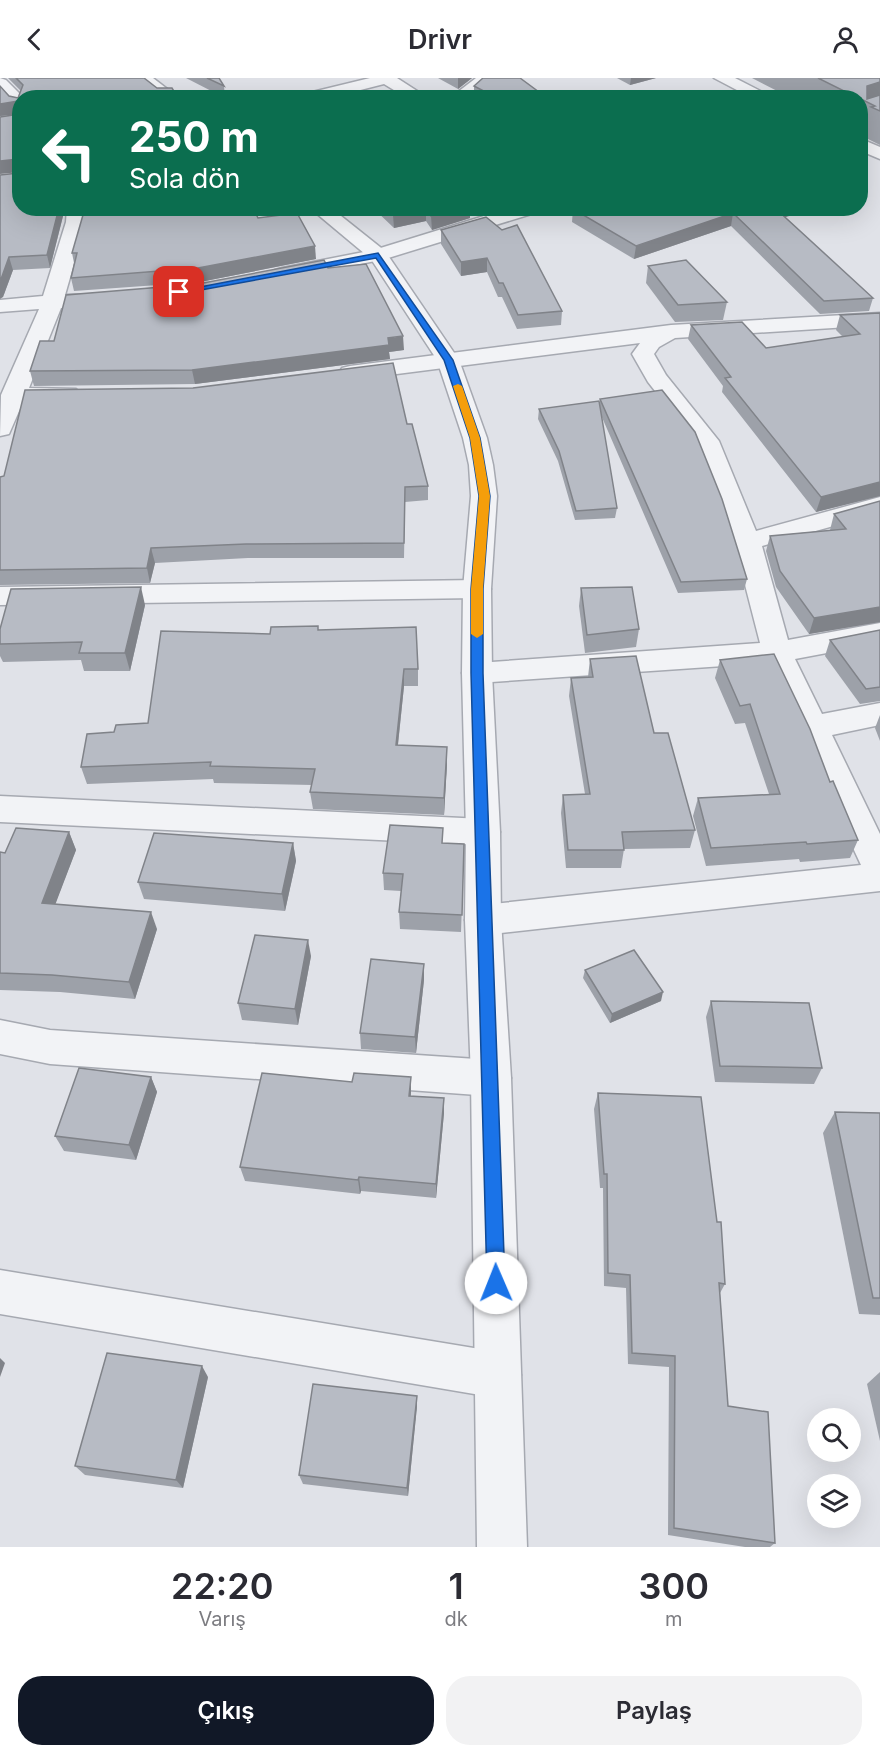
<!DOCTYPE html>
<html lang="tr">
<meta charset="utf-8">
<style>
:root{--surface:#fff;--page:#f2f2f3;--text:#2b2b33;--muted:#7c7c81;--accent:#111827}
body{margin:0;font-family:Inter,sans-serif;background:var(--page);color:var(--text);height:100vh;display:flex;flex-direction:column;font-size:22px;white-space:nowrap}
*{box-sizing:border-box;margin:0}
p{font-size:20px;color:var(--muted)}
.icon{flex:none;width:33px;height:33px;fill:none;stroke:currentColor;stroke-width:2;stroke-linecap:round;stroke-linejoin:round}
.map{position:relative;height:1469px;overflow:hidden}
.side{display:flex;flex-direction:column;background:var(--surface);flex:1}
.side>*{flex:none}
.banner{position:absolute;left:12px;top:12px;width:856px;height:126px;border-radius:24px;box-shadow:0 6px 24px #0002;background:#0b6e4f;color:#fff;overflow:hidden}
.tools{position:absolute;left:807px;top:1330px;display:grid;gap:12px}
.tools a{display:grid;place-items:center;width:54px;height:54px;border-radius:50%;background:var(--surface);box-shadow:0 6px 24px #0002;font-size:30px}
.pin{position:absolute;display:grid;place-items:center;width:51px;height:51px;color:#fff;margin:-26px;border-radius:12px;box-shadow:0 3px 9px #0006}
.me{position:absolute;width:66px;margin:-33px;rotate:359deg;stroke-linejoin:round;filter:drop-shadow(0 0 4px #0008)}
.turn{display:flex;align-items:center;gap:21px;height:126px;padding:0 18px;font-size:27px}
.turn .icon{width:78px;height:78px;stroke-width:2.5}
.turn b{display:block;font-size:42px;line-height:51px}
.eta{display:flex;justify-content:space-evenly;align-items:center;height:102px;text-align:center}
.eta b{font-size:36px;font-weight:600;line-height:42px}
.cta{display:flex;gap:12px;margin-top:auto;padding:12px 18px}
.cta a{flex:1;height:69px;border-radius:24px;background:var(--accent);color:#fff;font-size:24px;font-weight:600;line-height:69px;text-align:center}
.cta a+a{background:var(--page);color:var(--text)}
header{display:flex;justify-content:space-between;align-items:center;height:78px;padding:0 18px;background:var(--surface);font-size:27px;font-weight:600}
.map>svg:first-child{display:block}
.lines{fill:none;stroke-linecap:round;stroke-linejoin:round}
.minor-casing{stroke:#a6a9b1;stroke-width:3}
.tertiary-casing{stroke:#a6a9b1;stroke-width:3}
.minor{fill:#f2f3f6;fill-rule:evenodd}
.tertiary{fill:#f2f3f6;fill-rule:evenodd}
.wall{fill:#9da1a9}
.shaded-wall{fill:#808389}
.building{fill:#b7bbc4;stroke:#808389;stroke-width:1.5}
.route{fill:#1a73e8;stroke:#114b97;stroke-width:1.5}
.slow{fill:#f59e0b}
</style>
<header><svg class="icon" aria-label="back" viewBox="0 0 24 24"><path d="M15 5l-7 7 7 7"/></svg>Drivr<svg class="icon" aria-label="person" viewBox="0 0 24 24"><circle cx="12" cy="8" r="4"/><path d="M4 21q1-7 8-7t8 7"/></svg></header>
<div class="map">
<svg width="880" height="1469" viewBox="0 0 880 1469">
<rect width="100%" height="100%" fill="#e0e2e8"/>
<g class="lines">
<defs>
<g id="minor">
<path d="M0 0 6 2 24 20H20V30L14 28 0 14Z"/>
<path d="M370 0H397L428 20H407L384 6 329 20H298L300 17Z"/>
<path d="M476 0H494L469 20H450Z"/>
<path d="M714 0H735L774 20H752Z"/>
<path d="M861 61 880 69V81L861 73Z"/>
<path d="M67 130H85L86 144 65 217 116 216 119 220 116 224 109 226 61 230 29 310 76 311 80 316 76 321 23 324 9 356 0 358 1 317 39 231 0 234V222L43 218 66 144Z"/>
<path d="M510 130H540L538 134 385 181 282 202 275 200 272 196 275 192 282 190 374 172Z"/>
<path d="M880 235V247L675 260 659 269 654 276 666 297 719 363 756 453 880 419V435L762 468 788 562 880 545V565L795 581 822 636 880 625V647L832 657 880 756V813L483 857 470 852 465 842 470 832 483 827 861 787 767 585 477 605 466 602 462 595 466 588 477 585 760 565 734 464 695 364 648 304 632 276 640 265 350 302 342 300 339 295 342 290 350 288 671 247Z"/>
<path d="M477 502 487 505 491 511 487 517 477 520 0 527V509Z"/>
<path d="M0 718 483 741 495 745 500 754 495 763 483 767 0 744Z"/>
<path d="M0 942 50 952 491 982 505 987 511 1000 505 1013 491 1018 50 986 0 976Z"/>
<path d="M0 1192 498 1274 514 1281 521 1297 514 1313 498 1320 0 1236Z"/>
</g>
<g id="tertiary">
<path d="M135 0H153L179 20H160Z"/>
<path d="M310 130H331L385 173 459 282 487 360 493 387 497 418 491 511 492 595 500 754 501 842 511 1000 527 1469H477L471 1000 465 842 466 754 462 595 463 511 471 418 469 387 463 360 437 282 371 181Z"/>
</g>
</defs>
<use href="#minor" class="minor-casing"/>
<use href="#tertiary" class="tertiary-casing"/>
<use href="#minor" class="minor"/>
<use href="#tertiary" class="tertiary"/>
</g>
<g class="wall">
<path d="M6 0H144L20 20 65 130 50 190 13 192 3 219 18 95 19 36 0 38 9 18 18 20 21 13 8 0Z"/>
<path d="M186 0H219L224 8 225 20Z"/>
<path d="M438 0H472L458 11Z"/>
<path d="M617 0H656L630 7Z"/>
<path d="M752 0H880V67L864 59V56L861 54V20H791Z"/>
<path d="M474 8 547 20H474Z"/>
<path d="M373 130H470V140L432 152 426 143 394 150Z"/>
<path d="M804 130 803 134 784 139 873 220 869 233 820 236 731 148 634 181 572 144 573 131Z"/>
<path d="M486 139 562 233 561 247 517 251 502 219H498L487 194 461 198 441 166V152Z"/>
<path d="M258 140 316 181 200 204 74 213 71 200 74 185 72 175Z"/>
<path d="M648 188 727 224 723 242 675 244 646 205Z"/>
<path d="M328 190 404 272 389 274 390 281 195 306 34 308 30 293 54 263 198 206Z"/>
<path d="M880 235V418L816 434 722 314 723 308 688 261 691 247 766 270 843 259 836 252 840 237Z"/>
<path d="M600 321 747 501 744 512 678 515 601 337 617 430 615 440 575 442 558 383 538 341 539 331 600 327Z"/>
<path d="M407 346 428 408V422L405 424 404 480H248L155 485 150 505 0 507V399Z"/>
<path d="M880 423V544L809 556 776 509 766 473 770 458 830 452 834 436Z"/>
<path d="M581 510 639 551 636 569 585 575 579 528Z"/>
<path d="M145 527 130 593H84L81 582 3 584 0 578V551Z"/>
<path d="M318 552 418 591V608H404L398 667 447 686 444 737 313 731 310 714 312 707 214 705 213 701 87 706 81 689 114 654 148 645 270 556Z"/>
<path d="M880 552V623L860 626 825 578 830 562Z"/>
<path d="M590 581 654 655 695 752 690 770 624 771 621 790H566L561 735 563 717 585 716 569 618 571 600 588 599Z"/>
<path d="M720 582 830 704 858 762 850 780 800 784 799 781 706 788 693 738 698 720 769 716 745 645 735 646 715 600Z"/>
<path d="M880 637V663L875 650Z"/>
<path d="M69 754 76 772 55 826 157 851 135 921 60 914 0 912V774L5 775Z"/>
<path d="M293 765 296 783 285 833 144 821 138 804Z"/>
<path d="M443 765 464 766 461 854 400 851 399 834 401 813 384 812 383 795Z"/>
<path d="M311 878 298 947 242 942 238 925Z"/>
<path d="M424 886V902L416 975 361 971 360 955Z"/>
<path d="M585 892 661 923 610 945 583 900Z"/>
<path d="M711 923 822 990 814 1006 715 1004 706 939Z"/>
<path d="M151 999 157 1014 136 1082 64 1073 55 1058Z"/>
<path d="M411 1014V1018L444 1020V1035L436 1120 361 1113 360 1116 245 1103 240 1089Z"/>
<path d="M598 1015 725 1206 720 1215 728 1328 775 1465 770 1469H745L668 1457 669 1289 628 1286 626 1210 604 1208 603 1110H600L594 1031Z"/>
<path d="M835 1034 880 1035V1237L859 1236 823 1055Z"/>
<path d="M880 1294V1363L867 1306Z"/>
<path d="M208 1299 183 1410 85 1397 75 1388Z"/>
<path d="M417 1318V1328L408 1418 303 1406 299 1397Z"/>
</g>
<g class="shaded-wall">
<path d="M458 0H472L458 11Z"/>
<path d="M631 0H656L630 7Z"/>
<path d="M880 4V32L875 28 863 22 867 8Z"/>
<path d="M19 23 20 36 0 38V26Z"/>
<path d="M18 81 20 94 0 96V83Z"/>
<path d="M59 130H65L50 190 47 177Z"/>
<path d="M87 130H110L88 134Z"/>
<path d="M422 130H426V143L394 150 393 137Z"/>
<path d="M458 130H470V140L432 152 431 138Z"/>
<path d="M774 130H804L803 134 772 143Z"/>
<path d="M733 135 731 148 634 181 636 168Z"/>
<path d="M315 168 316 181 200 204 198 190Z"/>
<path d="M9 179 13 192 3 219 0 221V204Z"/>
<path d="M487 180V194L461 198V184Z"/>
<path d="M403 258 404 272 389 274 390 281 195 306 192 292Z"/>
<path d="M880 404V418L816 434 821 419Z"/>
<path d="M151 470 155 485 150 505 147 490Z"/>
<path d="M141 509 145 527 130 593 125 575Z"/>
<path d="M880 529V544L809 556 814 540Z"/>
<path d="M404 591V608L396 684V667Z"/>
<path d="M447 669V686L444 737V720Z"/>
<path d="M69 754 76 772 49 843 42 825Z"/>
<path d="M293 765 296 783 285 833 282 816Z"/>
<path d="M151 834 157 851 135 921 129 904Z"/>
<path d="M308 862 311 878 298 947 295 931Z"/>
<path d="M424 886V902L416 975 415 959Z"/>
<path d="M663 914 661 923 610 945 612 936Z"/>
<path d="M151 999 157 1014 136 1082 129 1067Z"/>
<path d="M411 999V1014L409 1033V1018Z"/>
<path d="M444 1020V1035L436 1120V1106Z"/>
<path d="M359 1099 361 1113 360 1116 358 1102Z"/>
<path d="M0 1280 5 1285 0 1299Z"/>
<path d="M202 1288 208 1299 183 1410 176 1402Z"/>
<path d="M417 1318V1328L408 1418 407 1410Z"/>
</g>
<g class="building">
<path d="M16 0H144L157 10H172L178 20H20V130H59L47 177 9 179 0 204V97L18 95V81L0 83V39L19 36V23L0 26V8L9 18 18 20 23 7Z"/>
<path d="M207 0H219L224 8Z"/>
<path d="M483 0H520L547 20H497L474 8Z"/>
<path d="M818 0H880V4L867 8V21L880 17V33L871 29 875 28 861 21V20H858Z"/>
<path d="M128 130H253L258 140 297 135 315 168 198 190 71 200 77 175H72L83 137Z"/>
<path d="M387 130H422L393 137Z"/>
<path d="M426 130H458L431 138Z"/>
<path d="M775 130 873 220 824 223 733 135 636 168 573 131Z"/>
<path d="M486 139 502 152 517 147 562 233 518 237 503 205H499L487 180 461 184 441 152Z"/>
<path d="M324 182 328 190 366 186 403 258 388 260 389 267 192 292 30 293 40 263H54L66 217 198 206Z"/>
<path d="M686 182 727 224 678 227 648 188Z"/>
<path d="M880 235V404L821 419 725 300 731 299 691 247 742 244 766 270 860 256 840 237Z"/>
<path d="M393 285 407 346H412L428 408 405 409 404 465 246 466 151 470 147 490 0 492V399L4 398 25 312 193 310Z"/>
<path d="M662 312 695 354 722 421 747 501 681 504 600 321Z"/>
<path d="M599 323 617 430 576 433 559 373 539 331Z"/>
<path d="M880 423V529L814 540 780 493 770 458 846 451 834 436Z"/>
<path d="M141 509 125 575H79L82 564 0 566V551L11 511Z"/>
<path d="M632 509 639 551 587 557 581 510Z"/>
<path d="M318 548V552L416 549 418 591H404L396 667 447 669 444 720 310 714 315 691 210 688 211 684 81 689 87 656 114 654 116 647 148 645 161 553 270 556 271 549Z"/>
<path d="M880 552V609L866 611 830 562Z"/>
<path d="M774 576 810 651 830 704 833 703 858 762 807 766 806 764 711 770 698 720 780 716 750 626 740 628 720 582Z"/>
<path d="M636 578 654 655H668L695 752 622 754 624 772H568L563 717 590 716 571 600 593 599 590 581Z"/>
<path d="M390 747 443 750 442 765 464 766 462 837 399 834 403 796 383 795Z"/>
<path d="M16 750 69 754 42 825 151 834 129 904 52 897 0 895V774L5 775Z"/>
<path d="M154 755 293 765 282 816 138 804Z"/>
<path d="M255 857 308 862 295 931 238 925Z"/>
<path d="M634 872 663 914 612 936 585 892Z"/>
<path d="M371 881 424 886 415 959 360 955Z"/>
<path d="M711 923 809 925 822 990 720 988Z"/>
<path d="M79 990 151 999 129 1067 55 1058Z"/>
<path d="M262 995 352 1004 354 995 411 999 409 1018 444 1020 436 1106 359 1099 358 1102 240 1089Z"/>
<path d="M598 1015 701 1019 717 1144H721L725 1206 719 1205 728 1328 768 1334 775 1465 674 1450 675 1278 632 1275 630 1197 608 1195 607 1096H604Z"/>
<path d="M835 1034 880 1035V1220H873Z"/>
<path d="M107 1275 202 1288 176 1402 75 1388Z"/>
<path d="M313 1306 417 1318 407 1410 299 1397Z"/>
</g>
<path class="route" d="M378 175 453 282 480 360 490 418 483 511V595L505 1205 502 1212 496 1214 489 1212 487 1205 471 595V511L479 418 470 360 444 282 376 180 179 216 174 214Z"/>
<path class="slow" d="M458 306 462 308 480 360 490 418 483 511V556L477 560 471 556V511L479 418 470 360 453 308Z"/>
</svg>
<div class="tools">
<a><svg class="icon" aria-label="search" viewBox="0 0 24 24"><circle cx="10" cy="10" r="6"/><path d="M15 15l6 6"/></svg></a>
<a><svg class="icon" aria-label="layers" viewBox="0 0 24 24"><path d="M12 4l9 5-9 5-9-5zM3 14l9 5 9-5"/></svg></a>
</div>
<div class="pin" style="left:179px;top:214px;background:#d93025"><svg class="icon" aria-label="arrive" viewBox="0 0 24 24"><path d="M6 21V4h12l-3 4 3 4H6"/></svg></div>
<svg class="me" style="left:496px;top:1205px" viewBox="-20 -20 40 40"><circle r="19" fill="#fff"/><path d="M0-13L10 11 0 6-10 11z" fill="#1a73e8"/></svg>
<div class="banner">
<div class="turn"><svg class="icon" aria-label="left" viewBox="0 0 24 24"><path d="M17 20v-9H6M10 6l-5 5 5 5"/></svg><div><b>250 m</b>Sola dön</div></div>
</div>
</div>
<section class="side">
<div class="eta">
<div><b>22:20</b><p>Varış</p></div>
<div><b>1</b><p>dk</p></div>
<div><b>300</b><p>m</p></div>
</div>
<div class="cta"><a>Çıkış</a><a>Paylaş</a></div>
</section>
